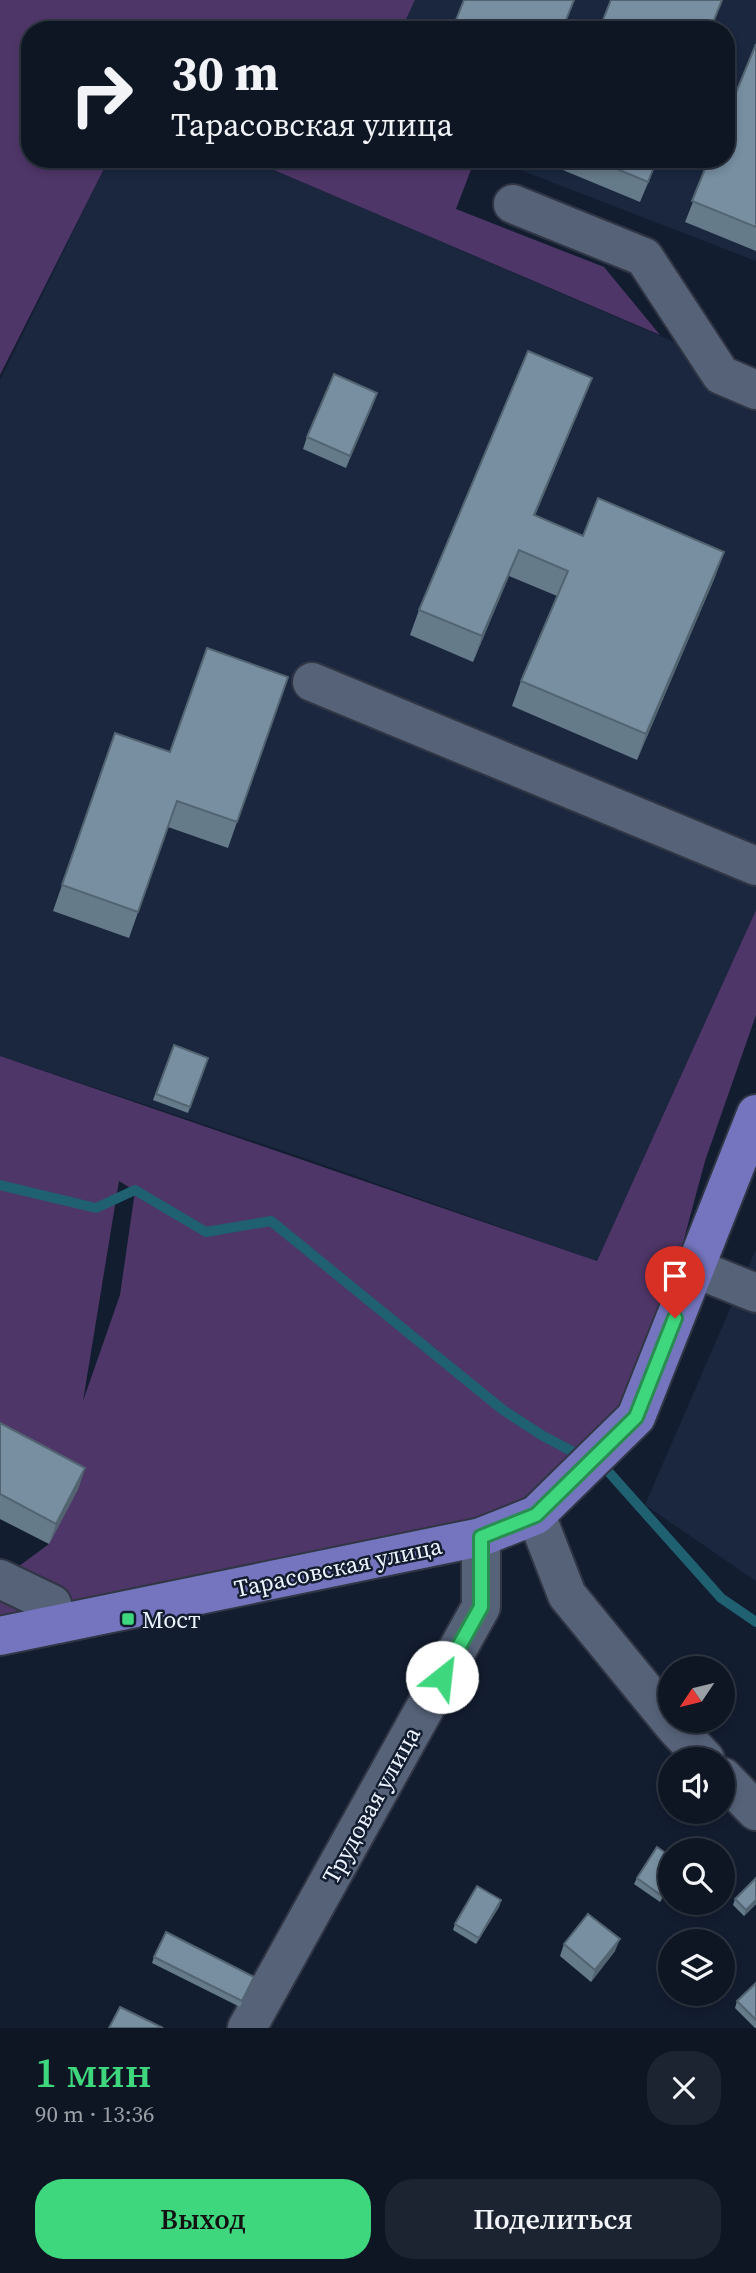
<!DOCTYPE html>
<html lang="ru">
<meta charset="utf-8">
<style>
:root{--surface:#0e1624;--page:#1c2331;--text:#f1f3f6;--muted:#9b9fa6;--line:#2e3541;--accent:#3fd77d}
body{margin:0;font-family:"Source Serif 4",serif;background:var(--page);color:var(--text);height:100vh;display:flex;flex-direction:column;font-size:26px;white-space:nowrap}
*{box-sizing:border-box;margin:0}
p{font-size:23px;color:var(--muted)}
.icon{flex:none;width:38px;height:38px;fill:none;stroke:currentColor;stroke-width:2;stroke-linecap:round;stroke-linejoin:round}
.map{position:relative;height:2028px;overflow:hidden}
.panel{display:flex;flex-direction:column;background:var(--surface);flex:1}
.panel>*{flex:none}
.hud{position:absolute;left:21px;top:21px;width:714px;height:147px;border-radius:28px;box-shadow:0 4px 10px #0003,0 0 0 2px var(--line);background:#0e1624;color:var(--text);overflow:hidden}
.needle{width:46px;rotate:235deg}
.controls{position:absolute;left:658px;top:1656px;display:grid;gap:14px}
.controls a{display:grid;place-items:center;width:77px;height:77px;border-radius:50%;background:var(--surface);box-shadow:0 4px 10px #0003,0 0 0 2px var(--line);font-size:35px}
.pin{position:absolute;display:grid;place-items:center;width:60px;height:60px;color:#fff;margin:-72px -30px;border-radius:50% 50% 50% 0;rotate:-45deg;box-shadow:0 0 7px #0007}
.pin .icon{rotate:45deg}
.me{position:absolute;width:77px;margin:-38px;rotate:29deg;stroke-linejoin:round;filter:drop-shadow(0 0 5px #0008)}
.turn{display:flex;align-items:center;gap:24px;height:147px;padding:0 35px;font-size:32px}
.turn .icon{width:91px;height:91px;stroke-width:2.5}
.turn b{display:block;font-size:49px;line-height:60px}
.round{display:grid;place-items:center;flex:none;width:74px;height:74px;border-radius:28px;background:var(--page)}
.head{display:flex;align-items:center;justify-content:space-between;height:119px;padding:0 35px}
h1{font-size:42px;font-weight:600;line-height:52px;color:var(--accent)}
.primary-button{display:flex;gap:14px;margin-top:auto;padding:14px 35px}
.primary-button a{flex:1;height:80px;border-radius:28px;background:var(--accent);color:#111;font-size:28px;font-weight:600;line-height:80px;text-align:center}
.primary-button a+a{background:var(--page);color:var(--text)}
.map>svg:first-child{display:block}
.built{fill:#1a273f}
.green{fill:#4f3668;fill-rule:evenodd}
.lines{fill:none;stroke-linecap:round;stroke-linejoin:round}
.stream{stroke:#1f6071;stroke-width:10}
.minor-casing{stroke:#313645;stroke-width:42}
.major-casing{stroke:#313645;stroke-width:42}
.minor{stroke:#556278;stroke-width:38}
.major{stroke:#7475be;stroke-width:38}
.wall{fill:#667b8a}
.shaded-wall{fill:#536471}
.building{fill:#778fa1;stroke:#536471;stroke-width:2}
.route-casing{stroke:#298c51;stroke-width:18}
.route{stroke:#3fd77d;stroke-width:12}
.poi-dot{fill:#3fd77d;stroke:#131d30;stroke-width:2.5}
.labels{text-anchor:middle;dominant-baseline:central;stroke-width:5;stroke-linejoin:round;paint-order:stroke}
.street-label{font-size:24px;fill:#eef4ff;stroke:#131d30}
.poi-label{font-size:24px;fill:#eef4ff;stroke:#131d30;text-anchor:start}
</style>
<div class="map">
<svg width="756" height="2028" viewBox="0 0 756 2028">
<rect width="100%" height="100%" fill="#131d30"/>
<g class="built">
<path d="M415 0H756V261L492 159H726V30H401Z"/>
<path d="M109 159H248L756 377V910L597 1261 298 1156 0 1056V380Z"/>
<path d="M756 1249V1581L645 1505Z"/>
</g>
<g class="green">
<path d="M0 0H415L401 30H30V159H109L0 375Z"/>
<path d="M248 159H475L456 209 604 267 660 335Z"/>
<path d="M756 910V1015L705 1161 636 1417 536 1515 0 1635V1580L49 1544 0 1448V1056L597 1261ZM119 1181 135 1191 120 1295 83 1401Z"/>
</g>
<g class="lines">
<g class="stream">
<path d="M0 1185 96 1208 135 1190 206 1232 271 1221 503 1410 543 1436 583 1457"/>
<path d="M597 1465 606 1469 721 1598 756 1622"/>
</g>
<defs>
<g id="minor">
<path d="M513 204 644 257 721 375 756 390"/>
<path d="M312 682 756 866"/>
<path d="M694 1268 756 1293"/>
<path d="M536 1515 567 1595 675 1727 705 1759"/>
<path d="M0 1579 52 1604 58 1624"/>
<path d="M723 1777 756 1811"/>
<path d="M247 2028 481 1607V1537"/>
</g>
<path id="major" d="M0 1636 481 1537 536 1515 636 1417 756 1114"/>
</defs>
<use href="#minor" class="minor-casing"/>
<use href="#major" class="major-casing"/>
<use href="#minor" class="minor"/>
<use href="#major" class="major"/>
</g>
<g class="wall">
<path d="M756 44V251L685 222Z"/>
<path d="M547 159H658L640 202 546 163Z"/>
<path d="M377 393 346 468 303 449 307 437Z"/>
<path d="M582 403 535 515 583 536 724 552 715 577 637 760 512 706 521 681 557 596 509 576 473 662 410 635 419 610Z"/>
<path d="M115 733 237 822 228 848 168 827 129 938 53 911Z"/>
<path d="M174 1045 208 1058 188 1113 153 1100Z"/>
<path d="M0 1423 85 1468 78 1489 49 1544 0 1519Z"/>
<path d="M670 1856V1886L660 1902 634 1884 637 1878Z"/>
<path d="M756 1878V1904L744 1916 733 1905 735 1899Z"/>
<path d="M501 1900 499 1907 476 1944 453 1930 455 1924Z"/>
<path d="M564 1944 615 1951 591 1982 560 1956Z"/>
<path d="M154 1957 254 1977 240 2007 152 1963Z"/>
<path d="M756 1983V2028H755L735 2008 737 2001Z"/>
</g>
<g class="shaded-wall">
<path d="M657 159H658L640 202 648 182Z"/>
<path d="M592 378 582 403 525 540 534 515Z"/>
<path d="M377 393 373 405 346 468 350 456Z"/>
<path d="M519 550 509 576 473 662 482 636Z"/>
<path d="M724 552 715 577 637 760 646 734Z"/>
<path d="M85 1468 78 1489 49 1544 56 1524Z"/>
<path d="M670 1883V1886L660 1902 662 1896Z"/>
<path d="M501 1900 499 1907 476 1944 479 1938Z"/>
<path d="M756 1900V1904L744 1916 746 1910Z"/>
<path d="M620 1939 615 1951 591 1982 595 1970Z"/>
</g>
<g class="building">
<path d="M464 0H574L562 30H452Z"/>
<path d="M611 0H722L710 30H599Z"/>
<path d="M756 44V227L692 201 709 159H726V117Z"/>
<path d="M593 159H657L648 182Z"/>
<path d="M528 351 592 378 534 515 583 536 598 498 724 552 646 734 521 681 568 571 519 550 482 636 419 610Z"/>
<path d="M334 374 377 393 350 456 307 437Z"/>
<path d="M207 648 288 677 237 822 177 801 138 912 62 885 115 733 170 752Z"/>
<path d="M174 1045 208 1058 190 1107 156 1094Z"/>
<path d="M0 1423 85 1468 56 1524 0 1494Z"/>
<path d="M657 1847 670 1856V1883L662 1896 637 1878Z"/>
<path d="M756 1878V1900L746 1910 735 1899Z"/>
<path d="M477 1886 501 1900 479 1938 455 1924Z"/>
<path d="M588 1914 620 1939 595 1970 564 1944Z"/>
<path d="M166 1932 254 1977 242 2001 154 1957Z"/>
<path d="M756 1983V2020L737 2001Z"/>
<path d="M120 2007 163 2028H109Z"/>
</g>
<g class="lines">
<defs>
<path id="route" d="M442 1677 481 1607V1537L536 1515 636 1417 675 1318"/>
</defs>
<use href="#route" class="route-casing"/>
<use href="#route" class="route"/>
</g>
<rect class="poi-dot" x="121" y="1612" width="14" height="14" rx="3.5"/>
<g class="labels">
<g class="street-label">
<text transform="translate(338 1567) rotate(-12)">Тарасовская улица</text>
<text transform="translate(371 1805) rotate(-61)">Трудовая улица</text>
</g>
<g class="poi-label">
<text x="142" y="1619">Мост</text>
</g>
</g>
</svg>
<div class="controls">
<a><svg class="needle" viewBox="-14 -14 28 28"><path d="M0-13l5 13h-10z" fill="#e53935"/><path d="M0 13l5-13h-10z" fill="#9b9fa6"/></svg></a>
<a><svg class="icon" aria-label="sound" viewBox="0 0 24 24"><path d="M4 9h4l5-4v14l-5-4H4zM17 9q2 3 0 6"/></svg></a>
<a><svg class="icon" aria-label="search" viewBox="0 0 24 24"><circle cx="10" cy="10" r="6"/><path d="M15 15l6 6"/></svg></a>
<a><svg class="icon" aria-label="layers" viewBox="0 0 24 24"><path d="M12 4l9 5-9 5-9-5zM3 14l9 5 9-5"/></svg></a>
</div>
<div class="pin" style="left:675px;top:1318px;background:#d93025"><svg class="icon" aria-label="arrive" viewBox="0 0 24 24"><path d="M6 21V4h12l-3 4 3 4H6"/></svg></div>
<svg class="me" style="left:442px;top:1677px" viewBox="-20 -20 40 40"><circle r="19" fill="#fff"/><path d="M0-13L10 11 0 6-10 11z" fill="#3fd77d"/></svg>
<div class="hud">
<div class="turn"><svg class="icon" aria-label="right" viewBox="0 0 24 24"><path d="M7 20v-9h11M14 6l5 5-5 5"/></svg><div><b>30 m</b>Тарасовская улица</div></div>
</div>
</div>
<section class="panel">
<div class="head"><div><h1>1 мин</h1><p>90 m · 13:36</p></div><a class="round"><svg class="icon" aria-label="close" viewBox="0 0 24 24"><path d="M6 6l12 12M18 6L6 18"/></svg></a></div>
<div class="primary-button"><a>Выход</a><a>Поделиться</a></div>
</section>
